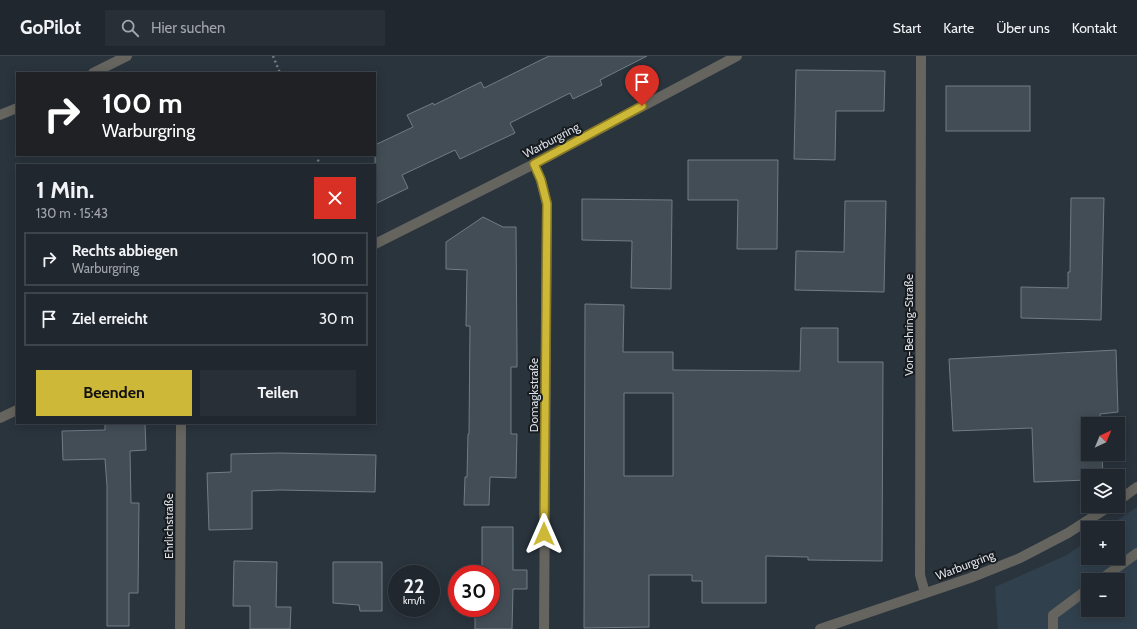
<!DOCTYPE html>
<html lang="de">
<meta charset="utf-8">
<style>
:root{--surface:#20272e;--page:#282f36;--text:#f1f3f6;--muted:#a2a5aa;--line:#3d444a;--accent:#ceb837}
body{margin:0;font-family:Cabin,sans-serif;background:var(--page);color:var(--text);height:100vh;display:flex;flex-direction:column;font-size:15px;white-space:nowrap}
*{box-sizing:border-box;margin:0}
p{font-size:13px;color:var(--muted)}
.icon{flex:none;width:22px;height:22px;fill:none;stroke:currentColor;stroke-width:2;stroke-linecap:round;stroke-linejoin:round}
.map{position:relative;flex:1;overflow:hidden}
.drawer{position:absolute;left:16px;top:108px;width:360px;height:260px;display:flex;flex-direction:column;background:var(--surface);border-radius:0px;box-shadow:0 2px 10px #0003,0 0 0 1px var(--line)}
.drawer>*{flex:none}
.top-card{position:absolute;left:16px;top:16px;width:360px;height:84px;border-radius:0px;box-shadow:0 2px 10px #0003,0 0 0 1px var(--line);background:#202124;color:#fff;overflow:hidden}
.needle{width:26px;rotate:44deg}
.buttons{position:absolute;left:1081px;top:361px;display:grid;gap:8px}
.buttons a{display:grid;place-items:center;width:44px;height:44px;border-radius:0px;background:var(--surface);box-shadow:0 2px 10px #0003,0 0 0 1px var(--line);font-size:20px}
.speed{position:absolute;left:388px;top:509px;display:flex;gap:8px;font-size:20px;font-weight:700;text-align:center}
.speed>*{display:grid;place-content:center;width:52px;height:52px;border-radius:50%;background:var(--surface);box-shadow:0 2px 10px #0003,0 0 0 1px var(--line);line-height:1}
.speed small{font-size:10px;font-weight:400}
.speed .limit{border:6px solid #d22;background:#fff;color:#111}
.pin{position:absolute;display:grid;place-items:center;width:34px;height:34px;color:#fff;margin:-41px -17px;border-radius:50% 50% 50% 0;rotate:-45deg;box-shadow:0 0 4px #0007}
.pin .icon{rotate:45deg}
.me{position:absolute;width:44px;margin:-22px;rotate:0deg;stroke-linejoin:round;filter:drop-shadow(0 0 3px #0008)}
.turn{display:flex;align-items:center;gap:14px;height:84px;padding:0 20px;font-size:18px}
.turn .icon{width:52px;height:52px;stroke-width:2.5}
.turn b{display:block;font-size:28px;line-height:34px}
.round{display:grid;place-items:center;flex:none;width:42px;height:42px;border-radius:0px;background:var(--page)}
.head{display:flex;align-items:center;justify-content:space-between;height:68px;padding:0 20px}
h1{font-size:24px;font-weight:800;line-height:30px}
.button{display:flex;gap:8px;margin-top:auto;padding:8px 20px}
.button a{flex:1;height:46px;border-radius:0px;background:var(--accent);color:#111;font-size:16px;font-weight:800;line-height:46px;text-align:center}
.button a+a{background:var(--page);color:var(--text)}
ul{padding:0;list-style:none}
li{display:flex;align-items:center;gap:12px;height:54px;margin:0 8px 6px;padding:0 12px;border:2px solid var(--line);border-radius:0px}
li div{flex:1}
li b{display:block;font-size:15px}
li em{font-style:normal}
header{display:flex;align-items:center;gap:24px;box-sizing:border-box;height:56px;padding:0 20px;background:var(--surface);border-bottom:1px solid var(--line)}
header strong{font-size:19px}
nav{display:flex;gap:22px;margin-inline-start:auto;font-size:14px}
.search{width:280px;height:36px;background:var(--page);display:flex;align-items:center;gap:10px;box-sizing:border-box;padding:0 14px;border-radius:0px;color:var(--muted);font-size:15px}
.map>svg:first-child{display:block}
.built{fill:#30404d;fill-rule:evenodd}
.building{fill:#434d56;stroke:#707c86;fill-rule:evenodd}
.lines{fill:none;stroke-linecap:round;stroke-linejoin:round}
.path{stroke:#747d85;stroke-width:2.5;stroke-dasharray:2 3;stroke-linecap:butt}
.minor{stroke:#65645e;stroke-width:10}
.route-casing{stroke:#867824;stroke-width:10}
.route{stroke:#ceb837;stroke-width:7}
.labels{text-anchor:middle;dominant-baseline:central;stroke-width:4;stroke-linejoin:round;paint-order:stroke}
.street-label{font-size:12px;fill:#d9dfe5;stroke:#171b1f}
</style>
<header>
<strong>GoPilot</strong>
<div class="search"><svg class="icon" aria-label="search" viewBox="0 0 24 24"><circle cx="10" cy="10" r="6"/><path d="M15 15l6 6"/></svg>Hier suchen</div>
<nav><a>Start</a><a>Karte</a><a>Über uns</a><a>Kontakt</a></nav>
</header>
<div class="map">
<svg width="1137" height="573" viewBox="0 0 1137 573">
<rect width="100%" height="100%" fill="#2a343d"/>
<path class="built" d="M1137 451V573H998L995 531 1067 499 1088 484V502H1118V472H1106ZM1088 524H1118V554H1088Z"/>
<g class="building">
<path d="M549 0H647L600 24 602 29 573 43 570 37 510 67 515 77 460 103 455 94 402 119 408 132 375 148V89L413 71 407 59 433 47 434 49 481 26 484 32Z"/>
<path d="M796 14 885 15 884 55H836L835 104 794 103Z"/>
<rect x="946" y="30" width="84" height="45"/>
<path d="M688 104H778L777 193H737L738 144H688Z"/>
<path d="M1071 142H1104L1101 264 1021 262V231L1068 232V216H1070Z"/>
<path d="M582 143 672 144 671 233 631 232 632 185 582 184Z"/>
<path d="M845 145H886L884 236 795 234 796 195 844 196Z"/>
<path d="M483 161 503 171H516L517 296V311H511V378H517L516 422 490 421 489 449H464L465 421H467L468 378H469L470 270H466L467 214 446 213V186Z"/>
<path d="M585 248 624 249 623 296H673V314L800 315 801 272H838V306H883L882 505 808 504V501L766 500V547H702V525H692V519H649V571L584 572ZM624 337H673V420H624Z"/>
<path d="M1116 294 1118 356 1100 358 1101 368H1088V398H1102L1103 420H1088V424L1034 426 1032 372 953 375 949 303Z"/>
<path d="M105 367H145L146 394 130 395 131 447H139L138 537H129V570H107V430L105 403 63 404 62 375 105 374Z"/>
<path d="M279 397 376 399 375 436 280 434 252 435V473L209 474 207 417 231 416V398Z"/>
<path d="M482 471H513V514H527V533H513L512 573H475V552H491V514H482Z"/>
<path d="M234 505 277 506 276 551H291L290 573H250V550H233Z"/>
<path d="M333 506H382V555H360L359 549 333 547Z"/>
</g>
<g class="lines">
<g class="path">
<path d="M273 0 280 17"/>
<path d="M316 99 320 109"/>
</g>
<g class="minor">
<path d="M921 0 920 519 925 537"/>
<path d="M93 17 127 0"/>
<path d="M0 59 17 52"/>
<path d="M534 108 541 124 547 148 544 573"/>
<path d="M375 188 534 108 737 0"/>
<path d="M0 362 17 354"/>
<path d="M1118 445 1137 431"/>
<path d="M1100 524 1137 497"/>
<path d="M180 573 181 367"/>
<path d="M820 573 970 522 1020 502 1068 477 1110 450"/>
<path d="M1053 573V559L1088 533"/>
</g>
</g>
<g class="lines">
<defs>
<path id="route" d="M544 478 547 148 541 124 534 108 642 50"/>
</defs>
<use href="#route" class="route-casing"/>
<use href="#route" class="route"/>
</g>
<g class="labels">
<g class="street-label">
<text transform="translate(551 84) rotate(-28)">Warburgring</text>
<text transform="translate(908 269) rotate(-90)">Von-Behring-Straße</text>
<text transform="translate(533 339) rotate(-90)">Domagkstraße</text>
<text transform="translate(168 470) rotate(-90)">Ehrlichstraße</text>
<text transform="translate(965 509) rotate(-21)">Warburgring</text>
</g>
</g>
</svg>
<div class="buttons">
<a><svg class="needle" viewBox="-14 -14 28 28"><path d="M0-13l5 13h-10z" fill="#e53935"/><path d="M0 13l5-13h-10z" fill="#a2a5aa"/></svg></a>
<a><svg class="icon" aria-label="layers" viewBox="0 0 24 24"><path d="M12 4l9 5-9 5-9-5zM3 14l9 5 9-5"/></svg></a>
<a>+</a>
<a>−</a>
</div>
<div class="speed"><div>22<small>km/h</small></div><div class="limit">30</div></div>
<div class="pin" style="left:642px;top:50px;background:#d93025"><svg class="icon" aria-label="arrive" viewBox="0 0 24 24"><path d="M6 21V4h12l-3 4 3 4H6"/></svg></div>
<svg class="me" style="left:544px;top:478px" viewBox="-20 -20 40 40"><path d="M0-17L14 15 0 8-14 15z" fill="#ceb837" stroke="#fff" stroke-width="4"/></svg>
<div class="top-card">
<div class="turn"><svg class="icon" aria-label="right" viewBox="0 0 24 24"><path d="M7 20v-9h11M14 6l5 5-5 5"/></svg><div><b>100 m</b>Warburgring</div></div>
</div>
<section class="drawer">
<div class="head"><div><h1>1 Min.</h1><p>130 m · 15:43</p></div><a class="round" style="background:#d93025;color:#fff"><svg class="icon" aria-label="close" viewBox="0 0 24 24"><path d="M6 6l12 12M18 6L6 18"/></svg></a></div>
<ul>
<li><svg class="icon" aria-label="right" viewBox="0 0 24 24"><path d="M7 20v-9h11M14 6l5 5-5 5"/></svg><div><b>Rechts abbiegen</b><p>Warburgring</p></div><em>100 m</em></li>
<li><svg class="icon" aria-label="arrive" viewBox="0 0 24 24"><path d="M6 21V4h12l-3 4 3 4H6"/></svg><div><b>Ziel erreicht</b></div><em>30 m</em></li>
</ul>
<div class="button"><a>Beenden</a><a>Teilen</a></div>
</section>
</div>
